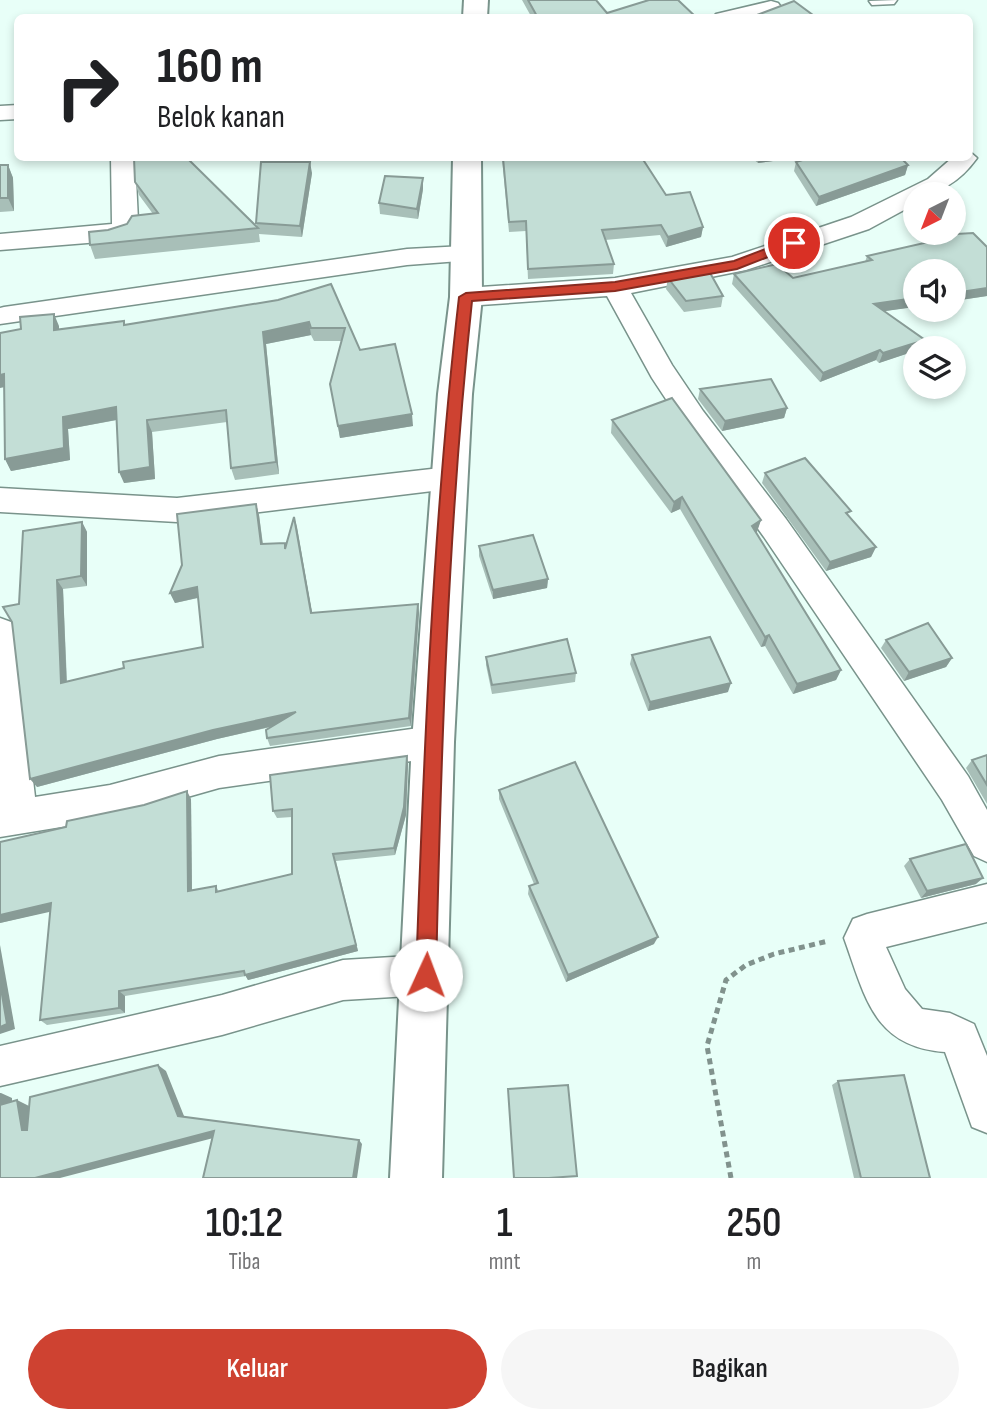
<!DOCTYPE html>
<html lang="id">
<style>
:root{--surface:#fff;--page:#f6f6f6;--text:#202124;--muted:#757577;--accent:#ce4231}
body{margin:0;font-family:"Sofia Sans Condensed",sans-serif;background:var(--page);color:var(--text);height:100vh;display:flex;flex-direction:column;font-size:26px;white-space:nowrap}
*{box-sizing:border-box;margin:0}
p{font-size:23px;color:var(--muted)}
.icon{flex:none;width:38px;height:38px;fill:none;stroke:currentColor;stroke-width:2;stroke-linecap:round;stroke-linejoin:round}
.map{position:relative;height:1178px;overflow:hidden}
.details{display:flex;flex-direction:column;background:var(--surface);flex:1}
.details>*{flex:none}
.hud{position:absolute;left:14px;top:14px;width:959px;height:147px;border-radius:10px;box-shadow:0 4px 10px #0003;background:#fff;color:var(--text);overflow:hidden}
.needle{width:46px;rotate:222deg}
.controls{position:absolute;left:903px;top:182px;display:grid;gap:14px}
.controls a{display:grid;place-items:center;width:63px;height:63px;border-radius:50%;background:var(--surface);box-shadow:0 4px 10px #0003;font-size:35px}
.pin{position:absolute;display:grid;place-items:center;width:60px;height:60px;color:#fff;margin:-30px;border:4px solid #fff;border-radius:50%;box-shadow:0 2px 7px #0007}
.me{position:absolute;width:77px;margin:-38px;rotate:2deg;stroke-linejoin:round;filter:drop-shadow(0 0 5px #0008)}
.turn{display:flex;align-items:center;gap:24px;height:147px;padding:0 28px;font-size:32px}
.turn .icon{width:91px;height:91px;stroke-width:2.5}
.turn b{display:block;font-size:49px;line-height:60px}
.eta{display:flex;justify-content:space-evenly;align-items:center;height:119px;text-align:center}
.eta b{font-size:42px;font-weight:600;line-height:49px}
.primary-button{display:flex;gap:14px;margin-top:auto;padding:14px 28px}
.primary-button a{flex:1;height:80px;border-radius:42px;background:var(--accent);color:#fff;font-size:28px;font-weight:600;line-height:80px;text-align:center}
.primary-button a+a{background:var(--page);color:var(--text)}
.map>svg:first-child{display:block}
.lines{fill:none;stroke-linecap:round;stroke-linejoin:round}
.minor-casing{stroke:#79938b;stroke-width:3}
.trunk-casing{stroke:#79938b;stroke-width:4}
.path{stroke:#81928d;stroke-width:5;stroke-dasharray:6 4.5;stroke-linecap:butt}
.minor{fill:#fff;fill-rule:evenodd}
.trunk{fill:#fff;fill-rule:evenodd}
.wall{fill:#a8bfb8}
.shaded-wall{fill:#889b96}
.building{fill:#c3ded6;stroke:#889b96;stroke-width:2}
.route{fill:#ce4231;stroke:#862b20;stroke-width:2}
</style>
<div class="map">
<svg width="987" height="1178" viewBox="0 0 987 1178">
<rect width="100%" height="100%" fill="#e8fff8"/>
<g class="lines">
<defs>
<g id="minor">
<path d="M897 0 894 4 872 5 869 1Z"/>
<path d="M771 1 778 3 781 7 778 11 752 18H713L716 14Z"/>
<path d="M18 105V119L0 120V106Z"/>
<path d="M970 152 977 158C961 180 942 194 915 194V204L869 229 746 270 631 293 672 365 703 411 786 519 968 776 987 810V862L974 856 942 800 764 537 683 425 652 378 607 296 466 306 457 303 453 297 457 291 466 288 615 278 732 257 851 217 928 179 952 158H970Z"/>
<path d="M111 158H135L138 221 131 235 112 241 0 250V234L112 224Z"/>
<path d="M464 246 473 248 476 254 473 260 407 265 0 324V308L4 307 407 249Z"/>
<path d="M449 467 459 470 464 478 459 486 449 489 177 522 0 512V488L177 498Z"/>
<path d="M0 618 11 622 16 632 35 797 110 785 219 756 433 726 445 731 450 742 445 753 433 758 219 788 110 819 0 837Z"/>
<path d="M987 884V922L886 947 905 989 922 1009 950 1013 974 1024 987 1056V1133L972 1127 945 1052C873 1047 865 996 844 938L853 919 867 914Z"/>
<path d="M426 955 440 961 446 975 440 989 426 995 343 1000 222 1035 0 1086V1046L222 995 343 960Z"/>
</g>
<g id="trunk">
<path d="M464 0H488L487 18H463Z"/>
<path d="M453 158H481L482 297 472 394 454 742 442 1178H390L412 742 438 394 450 297Z"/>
</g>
</defs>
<use href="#minor" class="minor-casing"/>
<use href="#trunk" class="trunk-casing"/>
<path class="path" d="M731 1178 707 1046 726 980 746 965 774 954 828 941"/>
<use href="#minor" class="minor"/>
<use href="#trunk" class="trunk"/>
</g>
<g class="wall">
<path d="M522 0H596L607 13 697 18H532Z"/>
<path d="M502 158H642L666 195 703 227 701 237 666 247 660 235 605 240 614 264 613 274 528 279 526 231 509 232Z"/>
<path d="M752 158H795L758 163Z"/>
<path d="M796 162 908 165 905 175 816 206 794 171Z"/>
<path d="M0 165H8L13 178 14 211 0 212Z"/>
<path d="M312 173 302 237 259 234 260 242 95 259 90 245 108 230 127 224 153 214 139 195 135 182 257 228 256 223Z"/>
<path d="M423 189 418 219 380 214 379 203Z"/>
<path d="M938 235 987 247V296L885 311 915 348V351L879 363 876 360 820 382 732 284 734 274 793 278 865 262 867 256 936 240Z"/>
<path d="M668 278 723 296 721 307 684 312 666 289Z"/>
<path d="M331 284 360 350 413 426 340 438 330 384 342 341H314L311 335 266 344 279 474 235 480 231 468 227 422 152 432 155 479 124 483 117 420 68 429 70 460 11 471 5 459 21 329 59 326V329L125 325 278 300Z"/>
<path d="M700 389 787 408 784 418 722 431 698 399Z"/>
<path d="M612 420 761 520 756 532 841 670 836 680 793 694 765 646 761 647 680 509 671 513 611 433Z"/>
<path d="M765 473 849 516 876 547 871 557 826 571 762 483Z"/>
<path d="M256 504 259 515 263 544 286 547 294 517 312 613 418 604 419 613 411 726 270 746 267 738 271 727 217 739 37 787 19 604 82 522 87 532V586L63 589 67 682 203 647 198 598 175 603 170 593Z"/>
<path d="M479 546 548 579 547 588 493 599 479 556Z"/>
<path d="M886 640 952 658 946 667 904 681 881 648Z"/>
<path d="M632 655 728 692 648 711 630 664Z"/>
<path d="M486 657 576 673 575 682 492 694 486 665Z"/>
<path d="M987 755V804L966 768 972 760Z"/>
<path d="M407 756 408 764 406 815 395 855 336 861 358 951 248 980 246 976 125 996V1013L47 1025 40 1020 50 911 0 923V842L191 799 192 890 216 886 219 892 292 874V817L277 818 273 811Z"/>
<path d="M499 790 654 944 566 982 528 894 529 886 534 884 499 799Z"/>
<path d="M910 859 976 884 921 898 904 866Z"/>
<path d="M838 1081 930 1178H854L832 1085Z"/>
</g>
<g class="shaded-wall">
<path d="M759 158H795L758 163Z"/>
<path d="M310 162 312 173 302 237 300 226Z"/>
<path d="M8 165 13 178 14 211 8 198Z"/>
<path d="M908 165 905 175 816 206 819 197Z"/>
<path d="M423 178V189L418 219 417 209Z"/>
<path d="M703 227 701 237 666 247 668 237Z"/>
<path d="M987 288V296L954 301V293Z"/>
<path d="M915 298V307L871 313 874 304Z"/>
<path d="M54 314 59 326V342L54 330Z"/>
<path d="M309 322 311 335 266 344 279 474 276 462 263 332Z"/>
<path d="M925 340 921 348H915V351L879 363 883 353Z"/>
<path d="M880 350 876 360 820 382 823 373Z"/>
<path d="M4 374 10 386 0 388V375Z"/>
<path d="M116 407 121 419 68 429 70 460 11 471 5 459 63 417Z"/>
<path d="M787 408 784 418 722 431 725 421Z"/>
<path d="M412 414 413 426 340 438 338 426Z"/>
<path d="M147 420 152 432 155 479 124 483 119 472Z"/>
<path d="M682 497 680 509 671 513 674 502Z"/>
<path d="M256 504 259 515 264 555 261 544Z"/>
<path d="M294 517 297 527 314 623 311 613Z"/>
<path d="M761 520 757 532 749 537 752 526Z"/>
<path d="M82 522 87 532V586L81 576Z"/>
<path d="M876 547 871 557 826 571 830 562Z"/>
<path d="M548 579 547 588 493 599V590Z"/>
<path d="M57 580 63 589 67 692 61 683Z"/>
<path d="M197 587 201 597 175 603 170 593Z"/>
<path d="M418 604 419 613 411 726 409 718Z"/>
<path d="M769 635 765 646 761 647 765 637Z"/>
<path d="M952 658 946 667 904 681 909 672Z"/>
<path d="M841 670 836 680 793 694 797 684Z"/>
<path d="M731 683 728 692 648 711 650 702Z"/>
<path d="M296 712 299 720 217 739 37 787 30 779 213 730Z"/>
<path d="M407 756 408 764 406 815 395 855 394 848Z"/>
<path d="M187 791 191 799 192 897 188 891Z"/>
<path d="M333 854 358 951 248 980 245 975Z"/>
<path d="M983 878 976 884 921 898 927 891Z"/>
<path d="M51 903 58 910 0 923V915Z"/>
<path d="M658 937 654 944 566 982 568 975Z"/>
<path d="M0 945 15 1029 0 1034Z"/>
<path d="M119 991 125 996V1013L119 1008Z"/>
<path d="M158 1065 166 1071 186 1121 178 1116Z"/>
<path d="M1 1093 12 1098V1110L0 1105Z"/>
<path d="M17 1100 29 1106 34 1134 22 1130Z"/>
<path d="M214 1131 221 1136 60 1178H35Z"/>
<path d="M359 1140 362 1144 357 1178H353Z"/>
</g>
<g class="building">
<path d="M528 0H596L607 13 649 0H678L697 18H538Z"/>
<path d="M794 1 817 18H749Z"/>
<path d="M401 15V18L356 17Z"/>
<path d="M134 158H187L258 228 90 245 89 232 108 230 127 224 132 216 158 213 135 182Z"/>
<path d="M503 158H642L666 195 690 192 703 227 668 237 661 225 602 230 614 264 528 269 526 221 509 222Z"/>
<path d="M809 158H901L908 165 819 197 796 162Z"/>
<path d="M261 162H310L300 226 256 223Z"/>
<rect x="0" y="165" width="8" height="33"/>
<path d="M385 176 423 178 417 209 379 203Z"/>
<path d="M973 233 987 247V288L954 293V271H915V298L874 304 925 340 883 353 880 350 823 373 734 274 777 264 793 278 872 260 867 256 942 239 938 235Z"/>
<path d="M709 271 723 296 686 301 668 278Z"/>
<path d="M331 284 360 350 395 344 412 414 338 426 330 384 345 328H311L309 322 263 332 276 462 231 468 226 410 147 420 150 467 119 472 116 407 63 417 64 448 5 459 4 374 0 375V333L21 329 20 317 54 314V330L124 321V325L278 300Z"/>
<path d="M771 379 787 408 725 421 700 389Z"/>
<path d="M672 398 761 520 752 526 841 670 797 684 769 635 765 637 682 497 674 502 612 420Z"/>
<path d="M805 458 851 511 846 513 876 547 830 562 765 473Z"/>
<path d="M256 504 261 544 285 543V549L294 517 311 613 418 604 409 718 267 738 266 730 296 712 213 730 30 779 12 622 3 607 19 604 23 531 82 522 81 576 57 580 61 683 124 668 123 662 203 647 197 587 170 593 182 565 177 514Z"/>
<path d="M533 535 548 579 493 590 479 546Z"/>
<path d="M928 623 952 658 909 672 886 640Z"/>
<path d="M710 637 731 683 650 702 632 655Z"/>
<path d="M567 639 576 673 492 685 486 657Z"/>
<path d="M987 755V785L972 760Z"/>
<path d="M407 756 404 807 394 848 333 854 356 945 245 975 244 971 119 991V1008L40 1020 51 903 0 915V842L66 827 67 821 144 805 187 791 188 891 216 886V892L292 874V809L273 811 270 775Z"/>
<path d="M575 762 658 937 568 975 529 886 538 883 499 790Z"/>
<path d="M966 844 983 878 927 891 910 859Z"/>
<path d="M0 983 7 1024 0 1027Z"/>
<path d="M158 1065 178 1116 359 1140 353 1178H203L214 1131 35 1178H0V1093V1105L17 1100 22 1130H27L30 1097Z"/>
<path d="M904 1075 930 1178H861L838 1081Z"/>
<path d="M568 1085 577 1176 549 1178H514L508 1089Z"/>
</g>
<path class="route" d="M794 238 801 243 799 245 737 269 615 291 472 301C448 525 441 750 436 975L433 982 426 985 419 982 416 975C424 749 433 522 459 297L466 293 615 282 734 261Z"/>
</svg>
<div class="controls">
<a><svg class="needle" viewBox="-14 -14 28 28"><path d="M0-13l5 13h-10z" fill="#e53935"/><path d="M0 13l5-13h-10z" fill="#757577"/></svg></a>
<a><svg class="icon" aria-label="sound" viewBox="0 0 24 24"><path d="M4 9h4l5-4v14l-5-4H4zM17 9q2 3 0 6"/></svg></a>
<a><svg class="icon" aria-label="layers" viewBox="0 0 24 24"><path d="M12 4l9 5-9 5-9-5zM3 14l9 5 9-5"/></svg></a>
</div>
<div class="pin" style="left:794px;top:243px;background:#d93025"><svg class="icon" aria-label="arrive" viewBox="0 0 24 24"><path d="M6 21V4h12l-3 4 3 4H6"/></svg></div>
<svg class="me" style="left:426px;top:975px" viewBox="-20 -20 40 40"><circle r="19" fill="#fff"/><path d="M0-13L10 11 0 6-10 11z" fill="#ce4231"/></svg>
<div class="hud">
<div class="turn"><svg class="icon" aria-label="right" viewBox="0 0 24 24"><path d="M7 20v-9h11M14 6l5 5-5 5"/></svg><div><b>160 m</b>Belok kanan</div></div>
</div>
</div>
<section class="details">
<div class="eta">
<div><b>10:12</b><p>Tiba</p></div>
<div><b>1</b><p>mnt</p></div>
<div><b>250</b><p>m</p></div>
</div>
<div class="primary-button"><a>Keluar</a><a>Bagikan</a></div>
</section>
